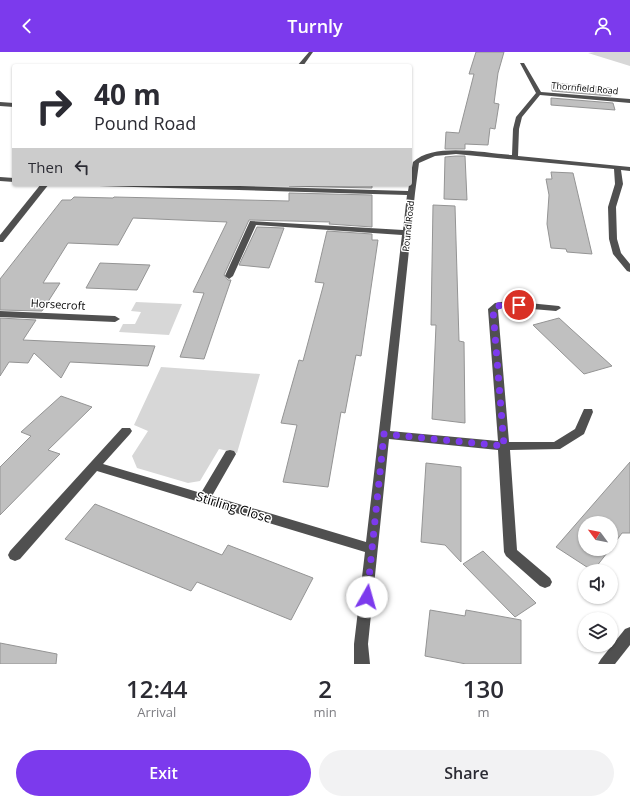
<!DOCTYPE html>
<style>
:root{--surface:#fff;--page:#f2f2f3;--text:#2b2b33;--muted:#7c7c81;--accent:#7c3aed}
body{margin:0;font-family:"Open Sans",sans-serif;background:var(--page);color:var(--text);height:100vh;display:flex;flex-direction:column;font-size:15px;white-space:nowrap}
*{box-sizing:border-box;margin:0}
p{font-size:13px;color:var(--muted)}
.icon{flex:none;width:22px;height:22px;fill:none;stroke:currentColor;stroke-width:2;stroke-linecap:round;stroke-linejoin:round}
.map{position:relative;height:612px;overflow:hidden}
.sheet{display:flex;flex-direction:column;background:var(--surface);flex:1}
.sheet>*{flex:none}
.banner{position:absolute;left:12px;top:12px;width:400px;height:122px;border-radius:4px;box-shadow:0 1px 3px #0004;background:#fff;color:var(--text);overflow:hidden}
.needle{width:26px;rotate:302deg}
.controls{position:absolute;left:578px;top:464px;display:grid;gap:8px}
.controls a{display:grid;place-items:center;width:40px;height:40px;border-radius:50%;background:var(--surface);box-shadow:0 1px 3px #0004;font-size:20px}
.pin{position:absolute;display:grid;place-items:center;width:34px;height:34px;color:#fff;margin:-17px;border:2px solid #fff;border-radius:50%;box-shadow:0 1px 4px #0007}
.me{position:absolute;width:44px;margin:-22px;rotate:7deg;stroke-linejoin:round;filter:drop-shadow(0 0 3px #0008)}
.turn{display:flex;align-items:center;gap:14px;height:84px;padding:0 16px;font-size:18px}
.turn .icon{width:52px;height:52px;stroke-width:2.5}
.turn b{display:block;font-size:28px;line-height:34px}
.then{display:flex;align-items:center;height:38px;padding:0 16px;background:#0003;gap:8px;font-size:15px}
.eta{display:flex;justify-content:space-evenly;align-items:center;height:68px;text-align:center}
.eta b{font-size:24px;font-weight:600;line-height:28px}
.button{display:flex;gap:8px;margin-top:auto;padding:8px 16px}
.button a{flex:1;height:46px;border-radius:24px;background:var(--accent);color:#fff;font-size:16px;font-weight:600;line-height:46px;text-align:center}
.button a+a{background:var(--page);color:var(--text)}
header{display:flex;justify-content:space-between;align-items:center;height:52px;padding:0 16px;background:var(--accent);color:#fff;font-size:18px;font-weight:600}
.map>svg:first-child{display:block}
.green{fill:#d7d7d7}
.building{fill:#c0c0c0;stroke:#949494}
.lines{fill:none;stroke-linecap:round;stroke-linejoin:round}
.minor{fill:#505050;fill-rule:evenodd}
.route{stroke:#7c3aed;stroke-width:7;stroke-dasharray:0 12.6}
.labels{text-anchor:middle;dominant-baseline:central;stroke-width:3;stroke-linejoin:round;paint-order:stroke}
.far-street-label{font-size:9px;fill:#000;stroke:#fff}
.street-label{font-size:11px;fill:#000;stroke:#fff}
.near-street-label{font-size:13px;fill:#000;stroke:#fff}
</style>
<header><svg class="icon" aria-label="back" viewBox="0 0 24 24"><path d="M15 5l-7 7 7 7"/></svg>Turnly<svg class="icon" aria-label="person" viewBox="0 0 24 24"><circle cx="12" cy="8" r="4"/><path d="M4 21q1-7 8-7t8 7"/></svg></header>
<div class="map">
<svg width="630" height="612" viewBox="0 0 630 612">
<rect width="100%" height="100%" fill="#fff"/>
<g class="green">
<path d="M595 0H630V14L588 1Z"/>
<path d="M136 250 182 252 169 283 119 280 123 272H135L141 260 131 259Z"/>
<path d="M161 315 260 322 237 401 219 397 200 429 188 431 137 416 132 404 148 379 134 373Z"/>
</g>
<g class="building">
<path d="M476 0H504L498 21 494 51 499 52 495 77 490 76 488 93 465 92V97H445L446 80 459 81 474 22H469Z"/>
<path d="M552 31 610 36 611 44 552 39Z"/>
<path d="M551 46 613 51 615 58 551 53Z"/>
<path d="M456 104H465L467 148 444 147 445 105Z"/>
<path d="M551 120 573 121 592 202 567 200 566 197 551 196 547 172 549 143 546 127H552Z"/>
<path d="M289 132H372V136L289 134Z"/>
<path d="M289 141 372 143V175L329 172 330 170 249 168 224 223 228 228H231L204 307 180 305 204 241 193 240 227 170 133 166 118 193 68 191 43 231H60L42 259 0 258V227L62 148H71L74 145 113 146 114 145 289 149Z"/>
<path d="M433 153 455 154 459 289 464 290 465 371 432 367 436 273H431Z"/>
<path d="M257 175 284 176 269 216 239 213Z"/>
<path d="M327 179 372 182V188H378L361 304 356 303 345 361 341 360 328 435 283 430 297 373 281 371 299 308 303 309 324 231 315 230Z"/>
<path d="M100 211 150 213 137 238 86 236Z"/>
<path d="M0 266 36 268 23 288 155 294 148 314 70 310 61 326 34 301 28 311 9 310 0 324Z"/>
<path d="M559 266 571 277 612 314 584 322 533 273Z"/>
<path d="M61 344 92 355 48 398 60 402 0 463V415L31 384 21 380Z"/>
<path d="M630 410V481H622L611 496V471H585V497H610L593 519 556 495Z"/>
<path d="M426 411 461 415V510L445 493 421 490Z"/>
<path d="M95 452 222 503 228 493 313 526 291 568 197 530 191 539 65 487Z"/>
<path d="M483 499 536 551 515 565 463 512Z"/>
<path d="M430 558 465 564 466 558 521 568V612H466L425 604Z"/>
<path d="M0 591 57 602 56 612H0Z"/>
</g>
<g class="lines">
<g class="minor">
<path d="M309 0H313L303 14H297Z"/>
<path d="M520 11H524L541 40 630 47V51L540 43 522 65 519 77 518 104 630 115V119L621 118 623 132 616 155 617 187 621 201 630 212V220L627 219 613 202 609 187 608 155 615 132 614 117 456 102 435 104 419 111 415 141 390 379 498 389 488 257 495 251 507 249 559 254 561 256 556 259 507 255H501L498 258 509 390H554L575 377 584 357H592L593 360 584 382 560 397 510 398 517 498 550 526 552 530 550 534 545 536 540 534 506 504 504 500 498 398 389 387 368 592 370 612H354V592L365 500 97 419 20 507 15 509 10 507 8 503 10 499 122 376H130L132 379 130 382 103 412 201 441 226 399 230 398 234 399 236 402 212 444 366 490 402 183 256 173 233 224 229 227 225 224 250 169 403 178 407 143 99 134 95 132H173L408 139 413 110C434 90 485 101 512 103L513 77 516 65 536 41Z"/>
<path d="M0 50 14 51V55L0 54Z"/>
<path d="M0 125 14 126V130L0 129Z"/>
<path d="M41 132H49L3 190H0V183Z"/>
<path d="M0 259 115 264 120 267 115 270 0 265Z"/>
<path d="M630 575V593L615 612H598L601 607 625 577Z"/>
</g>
</g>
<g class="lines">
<path class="route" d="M367 545 384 382 504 394 493 258C501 250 509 252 519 253"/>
</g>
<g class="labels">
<g class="far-street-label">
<text transform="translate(585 36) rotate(5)">Thornfield Road</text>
<text transform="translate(408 174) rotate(-84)">Pound Road</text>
</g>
<g class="street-label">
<text transform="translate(58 252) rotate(3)">Horsecroft</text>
</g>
<g class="near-street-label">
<text transform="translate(234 455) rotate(17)">Stirling Close</text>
</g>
</g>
</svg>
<div class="controls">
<a><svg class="needle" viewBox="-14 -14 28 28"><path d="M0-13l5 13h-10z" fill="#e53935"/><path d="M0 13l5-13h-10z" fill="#7c7c81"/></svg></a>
<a><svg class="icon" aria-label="sound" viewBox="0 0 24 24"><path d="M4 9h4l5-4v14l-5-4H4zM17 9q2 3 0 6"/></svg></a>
<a><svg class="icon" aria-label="layers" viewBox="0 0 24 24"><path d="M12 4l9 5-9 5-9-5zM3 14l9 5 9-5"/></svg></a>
</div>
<div class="pin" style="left:519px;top:253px;background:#d93025"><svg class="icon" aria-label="arrive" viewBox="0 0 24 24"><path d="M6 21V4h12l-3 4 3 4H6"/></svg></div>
<svg class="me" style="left:367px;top:545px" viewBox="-20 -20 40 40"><circle r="19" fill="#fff"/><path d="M0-13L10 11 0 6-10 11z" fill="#7c3aed"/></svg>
<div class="banner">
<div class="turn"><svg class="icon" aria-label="right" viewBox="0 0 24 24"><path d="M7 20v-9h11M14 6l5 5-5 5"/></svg><div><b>40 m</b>Pound Road</div></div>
<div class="then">Then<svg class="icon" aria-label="left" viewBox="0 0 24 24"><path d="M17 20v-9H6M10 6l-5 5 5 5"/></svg></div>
</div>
</div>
<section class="sheet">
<div class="eta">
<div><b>12:44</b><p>Arrival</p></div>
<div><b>2</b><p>min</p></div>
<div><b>130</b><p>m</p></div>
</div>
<div class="button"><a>Exit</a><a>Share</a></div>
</section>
